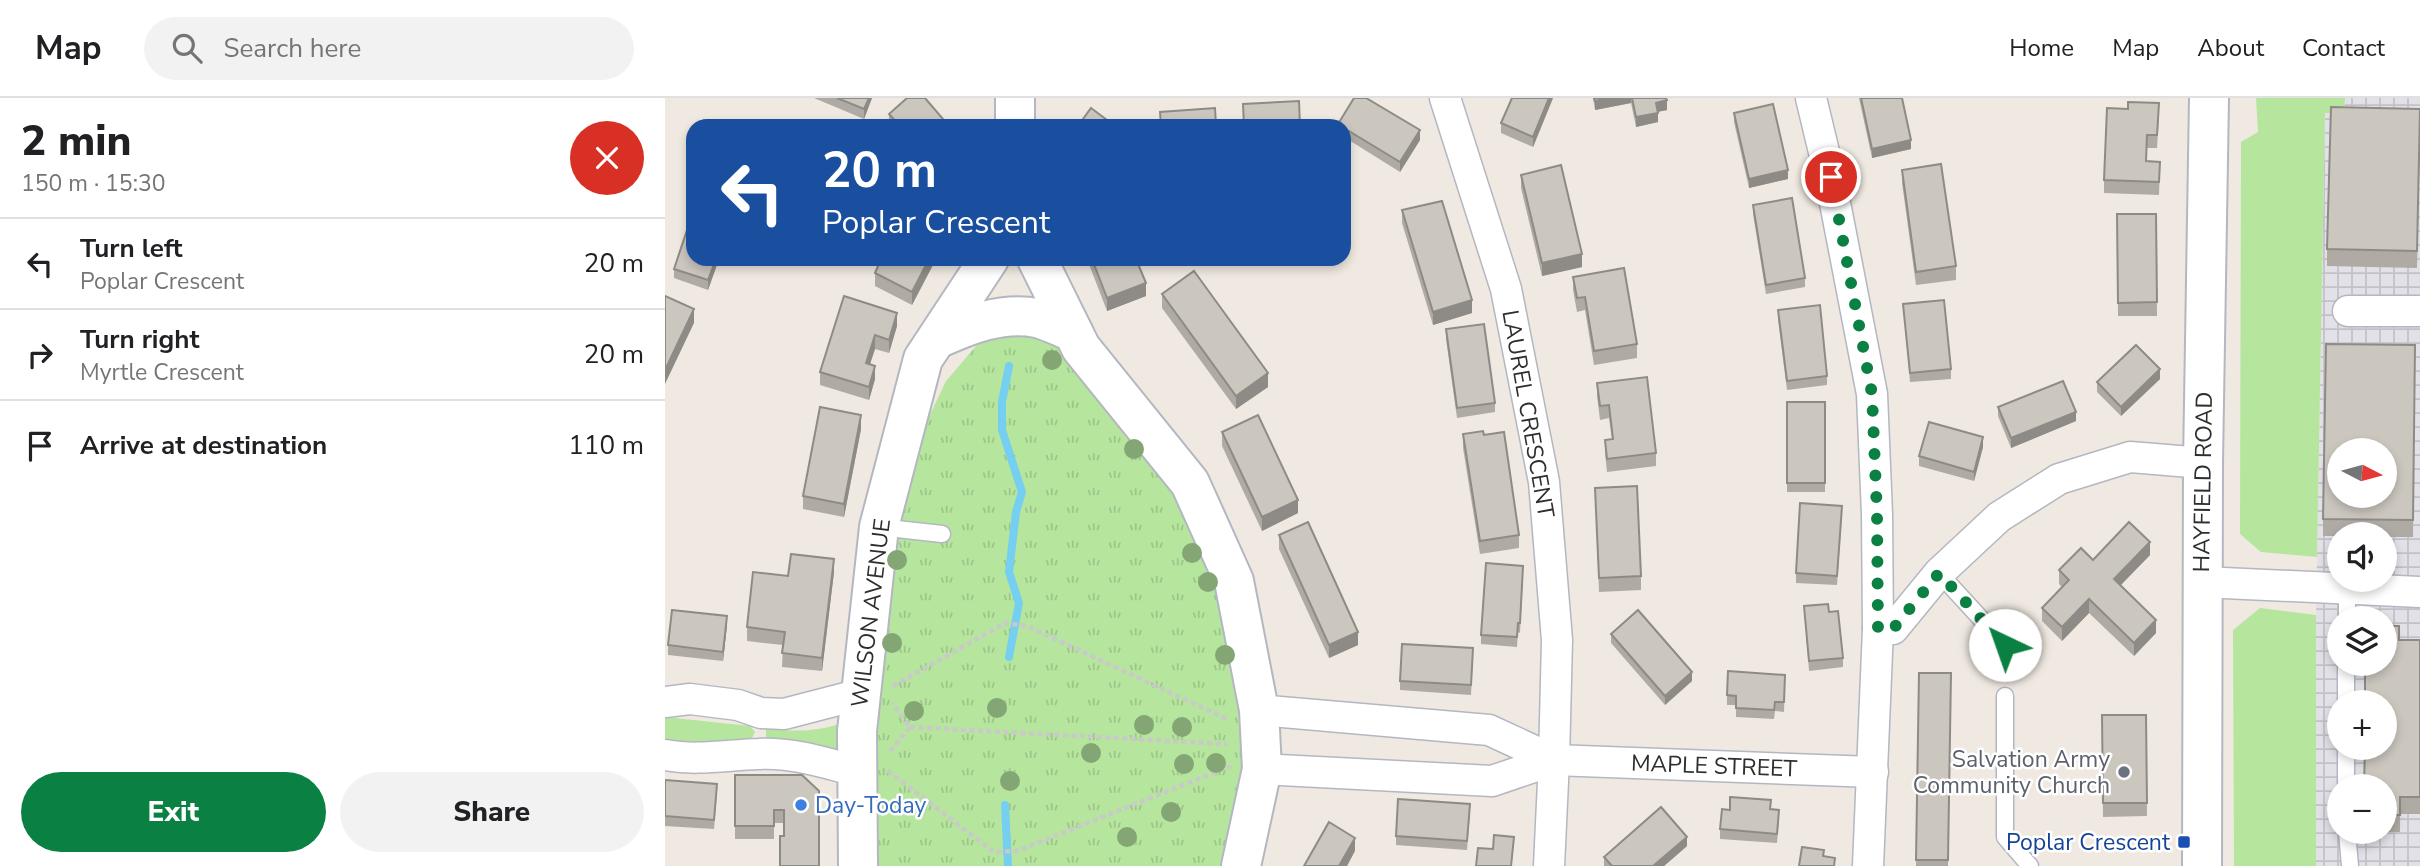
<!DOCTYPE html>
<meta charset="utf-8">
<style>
:root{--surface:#fff;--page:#f2f2f2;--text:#202124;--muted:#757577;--line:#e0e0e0;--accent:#0b8043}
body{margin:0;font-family:"Nunito Sans",sans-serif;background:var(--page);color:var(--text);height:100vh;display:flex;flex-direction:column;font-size:26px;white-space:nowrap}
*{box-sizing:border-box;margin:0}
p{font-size:23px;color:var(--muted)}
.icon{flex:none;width:38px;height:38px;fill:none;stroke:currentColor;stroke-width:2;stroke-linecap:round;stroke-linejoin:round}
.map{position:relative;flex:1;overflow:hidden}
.sheet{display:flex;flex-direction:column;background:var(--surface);width:665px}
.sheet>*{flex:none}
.hud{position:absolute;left:21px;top:21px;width:665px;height:147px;border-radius:21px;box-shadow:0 4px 10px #0003;background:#1a4fa0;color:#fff;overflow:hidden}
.needle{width:46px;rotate:96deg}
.fabs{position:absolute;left:1662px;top:340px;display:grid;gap:14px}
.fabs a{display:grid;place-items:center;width:70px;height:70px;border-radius:50%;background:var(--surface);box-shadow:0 4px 10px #0003;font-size:35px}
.pin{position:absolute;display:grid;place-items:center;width:60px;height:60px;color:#fff;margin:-30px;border:4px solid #fff;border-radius:50%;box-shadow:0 2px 7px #0007}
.me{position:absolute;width:77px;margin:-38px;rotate:318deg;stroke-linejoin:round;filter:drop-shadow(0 0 5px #0008)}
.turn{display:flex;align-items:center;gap:24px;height:147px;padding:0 21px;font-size:32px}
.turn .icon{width:91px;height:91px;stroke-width:2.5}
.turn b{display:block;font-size:49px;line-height:60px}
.round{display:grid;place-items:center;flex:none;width:74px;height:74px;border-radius:37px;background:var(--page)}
.headline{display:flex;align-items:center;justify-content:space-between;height:119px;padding:0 21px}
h1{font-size:42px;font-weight:800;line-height:52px}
.action{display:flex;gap:14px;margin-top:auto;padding:14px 21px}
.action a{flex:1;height:80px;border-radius:42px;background:var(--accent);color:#fff;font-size:28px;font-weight:800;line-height:80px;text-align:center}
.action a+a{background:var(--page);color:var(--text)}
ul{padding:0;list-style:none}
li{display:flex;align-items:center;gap:21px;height:91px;padding:0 21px;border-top:2px solid var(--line)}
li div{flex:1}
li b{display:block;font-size:26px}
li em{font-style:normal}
header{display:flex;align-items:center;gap:42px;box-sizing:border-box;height:98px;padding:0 35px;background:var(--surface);border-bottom:2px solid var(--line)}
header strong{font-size:33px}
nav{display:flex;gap:38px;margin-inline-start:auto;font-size:24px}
.search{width:490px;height:63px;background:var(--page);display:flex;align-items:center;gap:18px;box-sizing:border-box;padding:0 24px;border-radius:38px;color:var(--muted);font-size:26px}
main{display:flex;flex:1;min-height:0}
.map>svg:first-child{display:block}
.industrial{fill:url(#industrial-grid);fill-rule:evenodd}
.grass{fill:#b6e59e}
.park{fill:url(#park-tufts)}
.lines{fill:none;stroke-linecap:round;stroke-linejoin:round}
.stream{stroke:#75cff0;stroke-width:8}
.lane-casing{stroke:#b4b7c1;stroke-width:19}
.street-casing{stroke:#b4b7c1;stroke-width:33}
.secondary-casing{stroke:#b4b7c1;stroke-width:42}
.path{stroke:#c9c9c9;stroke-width:4.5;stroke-dasharray:5 3.5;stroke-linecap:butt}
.lane{stroke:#fff;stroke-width:16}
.street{stroke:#fff;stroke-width:30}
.secondary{stroke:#fff;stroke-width:38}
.tree{fill:#84a574}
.wall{fill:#afaba4}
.shaded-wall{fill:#8e8b86}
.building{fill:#cbc7bf;stroke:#8e8b86;stroke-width:2;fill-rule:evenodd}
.route{stroke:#0b8043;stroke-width:12;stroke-dasharray:0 21.6}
.worship-dot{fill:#6b7280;stroke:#fff;stroke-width:2.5}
.shop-dot{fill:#3f7fe0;stroke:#fff;stroke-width:2.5}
.transit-dot{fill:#1a4fb4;stroke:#fff;stroke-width:2.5}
.labels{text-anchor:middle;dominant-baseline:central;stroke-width:5;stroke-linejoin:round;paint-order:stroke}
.street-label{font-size:23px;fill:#2e2e2e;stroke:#fff}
.worship-label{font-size:23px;fill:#5b616d;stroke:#fff;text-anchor:end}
.shop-label{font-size:23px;fill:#366cbe;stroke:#fff;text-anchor:start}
.transit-label{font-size:23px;fill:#164399;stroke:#fff;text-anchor:end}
</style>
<header>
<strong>Map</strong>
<div class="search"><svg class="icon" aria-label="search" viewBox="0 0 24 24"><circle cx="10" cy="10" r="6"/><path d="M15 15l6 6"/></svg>Search here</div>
<nav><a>Home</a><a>Map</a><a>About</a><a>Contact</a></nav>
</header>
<main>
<section class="sheet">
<div class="headline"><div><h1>2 min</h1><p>150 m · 15:30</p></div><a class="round" style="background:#d93025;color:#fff"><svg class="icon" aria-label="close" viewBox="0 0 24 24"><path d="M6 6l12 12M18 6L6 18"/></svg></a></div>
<ul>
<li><svg class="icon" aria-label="left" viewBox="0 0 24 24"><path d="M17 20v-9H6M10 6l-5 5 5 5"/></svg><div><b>Turn left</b><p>Poplar Crescent</p></div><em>20 m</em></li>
<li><svg class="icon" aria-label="right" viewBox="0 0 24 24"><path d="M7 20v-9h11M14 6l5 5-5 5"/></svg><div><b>Turn right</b><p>Myrtle Crescent</p></div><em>20 m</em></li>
<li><svg class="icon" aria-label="arrive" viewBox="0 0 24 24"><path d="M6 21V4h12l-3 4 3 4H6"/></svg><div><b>Arrive at destination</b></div><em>110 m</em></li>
</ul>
<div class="action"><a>Exit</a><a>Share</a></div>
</section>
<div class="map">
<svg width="1755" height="768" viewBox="0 0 1755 768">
<defs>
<pattern id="industrial-grid" width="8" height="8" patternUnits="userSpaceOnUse" patternTransform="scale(1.75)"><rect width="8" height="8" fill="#e3e1e8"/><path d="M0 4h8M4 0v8" fill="none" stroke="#c3c1c7"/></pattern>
<pattern id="park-tufts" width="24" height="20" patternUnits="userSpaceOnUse" patternTransform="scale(1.75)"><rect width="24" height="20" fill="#b6e59e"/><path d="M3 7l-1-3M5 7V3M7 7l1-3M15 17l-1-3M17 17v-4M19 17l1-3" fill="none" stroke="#9dc588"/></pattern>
</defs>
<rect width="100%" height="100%" fill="#efe9e1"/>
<path class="industrial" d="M1680 0H1755V768H1651V517L1660 14H1679ZM1675 352H1720V397H1675ZM1675 436H1720V481H1675ZM1675 520H1720V565H1675ZM1675 604H1720V649H1675ZM1675 688H1720V733H1675Z"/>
<g class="grass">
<path d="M1591 0H1680L1679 14 1660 15 1652 459 1596 454 1575 436 1576 44 1593 34Z"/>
<path d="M1595 510 1651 517V768H1569L1568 532Z"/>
<path d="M0 619 85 628 90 634 86 642 51 646 0 644Z"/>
<path d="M177 625V654L101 642V630C126 634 153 634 177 625Z"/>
</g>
<path class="park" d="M338 234 389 243 526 407 566 506 587 646 559 768H213V631L216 507 235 380 281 283 311 248Z"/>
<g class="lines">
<g class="stream">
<path d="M344 268 337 304V332L357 394 351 414 344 474 354 505 344 559"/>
<path d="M340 707 343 768"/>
</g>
<defs>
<g id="lane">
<path d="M214 429 277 436"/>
<path d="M1274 475 1340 547"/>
<path d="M1682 520V490"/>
<path d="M1340 598V739L1365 768"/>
<path d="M1681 604V565"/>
<path d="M1681 649V688"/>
<path d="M1682 733 1685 768"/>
</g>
<g id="street">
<path d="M780 0 841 191 879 384 892 542 889 662 884 768"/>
<path d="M1146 0 1165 79 1207 296 1212 416 1213 531 1203 768"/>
<path d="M1683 213H1755"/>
<path d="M1537 484 1755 494"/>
<path d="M1213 531H1228L1274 475 1334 419 1394 381 1465 359 1538 365"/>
<path d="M0 604 25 601 73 607 96 615 119 616 196 596"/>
<path d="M594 612 824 632 889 662"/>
<path d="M0 657C32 663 62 657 94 656 127 654 160 665 192 673"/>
<path d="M597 671 827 683 889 662 1208 674"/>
</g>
<g id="secondary">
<path d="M350 0V28"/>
<path d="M372 161 416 250 525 385 569 483 594 612 597 671 576 768"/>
<path d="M272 241C303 227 337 213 372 220 384 223 397 230 408 234"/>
<path d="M193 768 192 633 214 429 258 261 324 161"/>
<path d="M1537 768 1538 365 1544 0"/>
</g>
</defs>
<use href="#lane" class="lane-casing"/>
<use href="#street" class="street-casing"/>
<use href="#secondary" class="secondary-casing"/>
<g class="path">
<path d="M228 588 340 525 362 528 564 622"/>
<path d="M245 629 562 646"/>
<path d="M225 653 245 629 227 605"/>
<path d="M223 673 329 754 352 753 566 668"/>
</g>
<use href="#lane" class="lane"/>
<use href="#street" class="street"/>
<use href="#secondary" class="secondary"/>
</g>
<g class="tree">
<circle cx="387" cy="262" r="10"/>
<circle cx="469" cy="351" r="10"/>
<circle cx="527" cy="455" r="10"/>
<circle cx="232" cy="462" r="10"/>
<circle cx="543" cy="484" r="10"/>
<circle cx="227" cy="545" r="10"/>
<circle cx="560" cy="557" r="10"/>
<circle cx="332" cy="610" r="10"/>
<circle cx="249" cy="613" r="10"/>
<circle cx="479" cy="627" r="10"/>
<circle cx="517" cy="629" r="10"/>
<circle cx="426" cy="655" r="10"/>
<circle cx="551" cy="665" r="10"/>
<circle cx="519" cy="666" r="10"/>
<circle cx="345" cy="683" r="10"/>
<circle cx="506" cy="714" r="10"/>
<circle cx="462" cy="739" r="10"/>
</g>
<g class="wall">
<path d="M149 0H207L199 21Z"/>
<path d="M888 0 868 49 836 35V25Z"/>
<path d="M928 0H1001L1002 12 993 14V24L971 29 966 5 930 12Z"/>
<path d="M1194 0H1237L1246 51 1207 60Z"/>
<path d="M1069 15 1123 81 1084 90 1069 24Z"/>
<path d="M224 16 284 28H227L224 25Z"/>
<path d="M1494 18 1492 50H1482V63L1495 64 1494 97 1439 95V82Z"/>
<path d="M673 26 755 42 735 74 679 39V28H673Z"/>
<path d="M1755 46 1752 170 1662 168V151Z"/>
<path d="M1237 72 1291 168V182L1251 187 1237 85Z"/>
<path d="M856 77 917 169 877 178 856 90Z"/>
<path d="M1088 107 1140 180V189L1101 196 1088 116Z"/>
<path d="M737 112 807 215 768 227 737 125Z"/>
<path d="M1452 116H1491L1492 218H1453Z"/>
<path d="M54 161 43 192 9 180V171Z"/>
<path d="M271 161 247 207 210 188V175Z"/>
<path d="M422 161H471L481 198 442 213Z"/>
<path d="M908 179 972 246V260L929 267 920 212 912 214 908 192Z"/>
<path d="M497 196 603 289 571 311 497 210Z"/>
<path d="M179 198 232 228 224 255 210 251 205 266 210 281 204 302 155 287V274Z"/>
<path d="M1238 206 1286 271V281L1245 284Z"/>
<path d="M1113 212 1162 278V287L1122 292 1113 221Z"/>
<path d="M781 231 830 305V314L792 320 781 241Z"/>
<path d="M1750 247 1748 439H1720V436H1675V438H1658V421Z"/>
<path d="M1495 281 1456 318 1432 294V284Z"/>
<path d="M932 285 991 355V368L942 374 940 355V342L947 341 944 320 935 322 932 298Z"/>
<rect x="1122" y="304" width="38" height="90"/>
<path d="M1333 309 1411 323 1346 350 1333 318Z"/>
<path d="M196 331 179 419 138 411V398Z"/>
<path d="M557 334 633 415 597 433 557 348Z"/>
<path d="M798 336 854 437V450L815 456 798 350Z"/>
<path d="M1318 349 1309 383 1254 368V358Z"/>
<path d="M930 390 976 478V492L934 494Z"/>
<path d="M1177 417 1172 487 1131 485V475Z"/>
<path d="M614 437 693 547 664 560 614 451Z"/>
<path d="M1485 457 1456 487 1491 535 1469 558 1424 515 1397 543 1377 523V510L1397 489 1394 486V472L1428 462Z"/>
<path d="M169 474 157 573 117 569 118 547 82 543V529L123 478Z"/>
<path d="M858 477 855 535 853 534 852 549 816 546V537Z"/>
<path d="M1139 508 1164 514 1178 560V569L1144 573Z"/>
<path d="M62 527 58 563 3 557V547Z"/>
<path d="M946 536 1027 583 1000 607 946 545Z"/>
<path d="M1734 542H1755V716H1735V734H1699L1720 733V688Z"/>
<path d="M808 560 806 597 735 592V583Z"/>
<path d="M1254 575H1286L1283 768H1251Z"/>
<path d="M1120 577 1119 614 1110 613 1109 621 1071 619V607H1062V597Z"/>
<path d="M1437 617H1481L1482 718 1438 719Z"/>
<path d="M70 677 154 693 119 738V725H109V741H70Z"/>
<path d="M0 682 52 695 49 731 0 728Z"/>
<path d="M1106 711 1114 721 1112 745 1055 741V731L1065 712Z"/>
<path d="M805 715 802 752 731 747V738Z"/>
<path d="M1022 748 999 768H939V759Z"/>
</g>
<g class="shaded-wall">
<path d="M204 0H207L199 21V11Z"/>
<path d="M884 0H888L868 49V39Z"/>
<path d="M943 0H966V5L930 12V3Z"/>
<path d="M1002 2V12L991 14V5Z"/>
<path d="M993 15V24L971 29V19Z"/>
<path d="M755 32V42L735 74V64Z"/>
<path d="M1246 42V51L1207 60V51Z"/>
<path d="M1123 72V81L1084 90V81Z"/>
<path d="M917 156V169L877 178V165Z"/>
<path d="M51 161H54L43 192V182Z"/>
<path d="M264 161H271L247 207V194Z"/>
<path d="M481 185V198L442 213V200Z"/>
<path d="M807 202V215L768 227V214Z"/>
<path d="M29 211V225L0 286V272Z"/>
<path d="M232 215V228L224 255V242Z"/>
<path d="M210 237V251L201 278V265Z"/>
<path d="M210 268V281L204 302V289Z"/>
<path d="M1495 271V281L1456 318V309Z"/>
<path d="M603 275V289L571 311V298Z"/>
<path d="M1411 314V323L1346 350V340Z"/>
<path d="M196 317V331L179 419V406Z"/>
<path d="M1318 339V349L1309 383V374Z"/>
<path d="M633 402V415L597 433V419Z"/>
<path d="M1485 444V457L1449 494V481Z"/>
<path d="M169 461V474L157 573V560Z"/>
<path d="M1424 501V515L1397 543V529Z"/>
<path d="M62 518V527L58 563V554Z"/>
<path d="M1491 522V535L1469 558V545Z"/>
<path d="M693 534V547L664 560V547Z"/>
<path d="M1027 574V583L1000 607V598Z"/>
<path d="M1022 739V748L999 768H988Z"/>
<path d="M690 740V753L682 768H674Z"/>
</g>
<g class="building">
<path d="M172 0H204L199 11Z"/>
<path d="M242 0H260L284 28H235L224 16Z"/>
<path d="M689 0H701L755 32 735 64 679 30V28H675L673 26Z"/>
<path d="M847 0H884L868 39 836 25Z"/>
<path d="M929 0H943L930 3Z"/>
<path d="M967 0H1001L1002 2 991 5 993 15 971 19Z"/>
<path d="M1196 0H1237L1246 42 1207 51Z"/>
<path d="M634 3 635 28H579L578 6Z"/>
<path d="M1463 4 1494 5 1492 37H1482L1481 63 1495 64 1494 84 1439 82 1442 10 1463 11Z"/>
<path d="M1108 6 1123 72 1084 81 1069 15Z"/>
<path d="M1666 9 1755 11 1752 153 1662 151Z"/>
<path d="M426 10 450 28H413Z"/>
<path d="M550 10 551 28H496L495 14Z"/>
<path d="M39 22 80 27 38 28Z"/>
<path d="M1276 66 1291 168 1251 174 1237 72Z"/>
<path d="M896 67 917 156 877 165 856 77Z"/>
<path d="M1127 100 1140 180 1101 187 1088 107Z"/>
<path d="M777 103 807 202 768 214 737 112Z"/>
<path d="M1452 116H1491L1492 204 1453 205Z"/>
<path d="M27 117 28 161H51L43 182 9 171Z"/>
<path d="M216 161H264L247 194 210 175Z"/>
<path d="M427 161H471L481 185 442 200Z"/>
<path d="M959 170 972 246 929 253 920 199 912 200 908 179Z"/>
<path d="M529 173 603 275 571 298 497 196Z"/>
<path d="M0 198 29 211 0 272Z"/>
<path d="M179 198 232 215 224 242 210 237 201 265 210 268 204 289 155 274Z"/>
<path d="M1279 202 1286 271 1245 275 1238 206Z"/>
<path d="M1155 207 1162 278 1122 283 1113 212Z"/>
<path d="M819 226 830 305 792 310 781 231Z"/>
<path d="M1661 246 1750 247 1748 422 1658 421ZM1675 352H1720V397H1675Z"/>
<path d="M1471 247 1495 271 1456 309 1432 284Z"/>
<path d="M982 279 991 355 942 361 940 342 948 341 944 307 935 308 932 285Z"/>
<path d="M1398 283 1411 314 1346 340 1333 309Z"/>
<rect x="1122" y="304" width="38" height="81"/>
<path d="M155 309 196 317 179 406 138 398Z"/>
<path d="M593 317 633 402 597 419 557 334Z"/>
<path d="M1264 324 1318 339 1309 374 1254 358Z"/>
<path d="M818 333 819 337 839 334 854 437 815 443 798 336Z"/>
<path d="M972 388 976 478 934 480 930 390Z"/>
<path d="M1135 405 1177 408 1172 478 1131 475Z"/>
<path d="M643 424 693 534 664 547 614 437Z"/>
<path d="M1464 424 1485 444 1449 481 1491 522 1469 545 1424 501 1397 529 1377 510 1404 482 1394 472 1416 450 1428 462Z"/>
<path d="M126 456 169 461 157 560 117 555 120 534 82 529 88 474 123 478Z"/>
<path d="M821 465 858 468 855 525H853L852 539 816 537Z"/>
<path d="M1163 506 1164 514 1173 513 1178 560 1144 563 1139 508Z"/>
<path d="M7 512 62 518 58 554 3 547Z"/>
<path d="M973 512 1027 574 1000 598 946 536Z"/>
<path d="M1720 528H1734V542H1755V699H1735V717H1720V688H1699L1700 649H1720V604H1700V565H1720Z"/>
<path d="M737 546 808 550 806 587 735 583Z"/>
<path d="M1063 573 1120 577 1119 604H1110L1109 612 1071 610V598L1062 597Z"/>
<path d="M1254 575H1286L1283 762H1251Z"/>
<path d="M1437 617H1481L1482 705H1438Z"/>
<path d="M70 677H137L154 693V768H115V738H119V712H109V728H70Z"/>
<path d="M0 682 52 686 49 722 0 718Z"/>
<path d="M1065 699 1106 702 1105 711 1114 712 1112 736 1055 731 1057 711 1065 712Z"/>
<path d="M733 701 805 706 802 743 731 738Z"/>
<path d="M996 709 1022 739 988 768H947L939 759Z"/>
<path d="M664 724 690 740 674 768H639Z"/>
<path d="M829 737 849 739 846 768H811L813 750 828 751Z"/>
<path d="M1137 749 1159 752 1158 758 1170 760 1169 768H1134Z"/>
</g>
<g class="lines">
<path class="route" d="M1166 79 1207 296 1212 416 1213 531H1228L1274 475 1340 547"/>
</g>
<circle class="worship-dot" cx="1459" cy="674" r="7"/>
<circle class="shop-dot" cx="136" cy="707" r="7"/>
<rect class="transit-dot" x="1512" y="737" width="14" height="14" rx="3.5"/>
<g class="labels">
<g class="street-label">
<text transform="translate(863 316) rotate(80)">LAUREL CRESCENT</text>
<text transform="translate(1538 384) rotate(-89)">HAYFIELD ROAD</text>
<text transform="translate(206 515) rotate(-83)">WILSON AVENUE</text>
<text transform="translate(1049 668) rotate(2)">MAPLE STREET</text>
</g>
<g class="worship-label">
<text x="1445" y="661">Salvation Army<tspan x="1445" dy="26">Community Church</tspan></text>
</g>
<g class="shop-label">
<text x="150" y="707">Day-Today</text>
</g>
<g class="transit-label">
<text x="1505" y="744">Poplar Crescent</text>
</g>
</g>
</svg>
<div class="fabs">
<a><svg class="needle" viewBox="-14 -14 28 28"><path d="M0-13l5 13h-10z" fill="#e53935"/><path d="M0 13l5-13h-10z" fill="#757577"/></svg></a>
<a><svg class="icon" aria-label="sound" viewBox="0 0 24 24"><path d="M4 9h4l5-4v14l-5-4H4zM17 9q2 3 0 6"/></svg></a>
<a><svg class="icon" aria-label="layers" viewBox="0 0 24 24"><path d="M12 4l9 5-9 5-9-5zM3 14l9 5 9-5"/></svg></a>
<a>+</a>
<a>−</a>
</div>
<div class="pin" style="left:1166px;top:79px;background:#d93025"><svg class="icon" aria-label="arrive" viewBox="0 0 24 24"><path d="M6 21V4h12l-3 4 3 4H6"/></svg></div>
<svg class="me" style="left:1340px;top:547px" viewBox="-20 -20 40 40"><circle r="19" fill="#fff"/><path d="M0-13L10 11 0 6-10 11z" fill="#0b8043"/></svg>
<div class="hud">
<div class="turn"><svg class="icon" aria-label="left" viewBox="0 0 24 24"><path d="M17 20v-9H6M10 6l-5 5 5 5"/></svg><div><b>20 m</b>Poplar Crescent</div></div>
</div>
</div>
</main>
